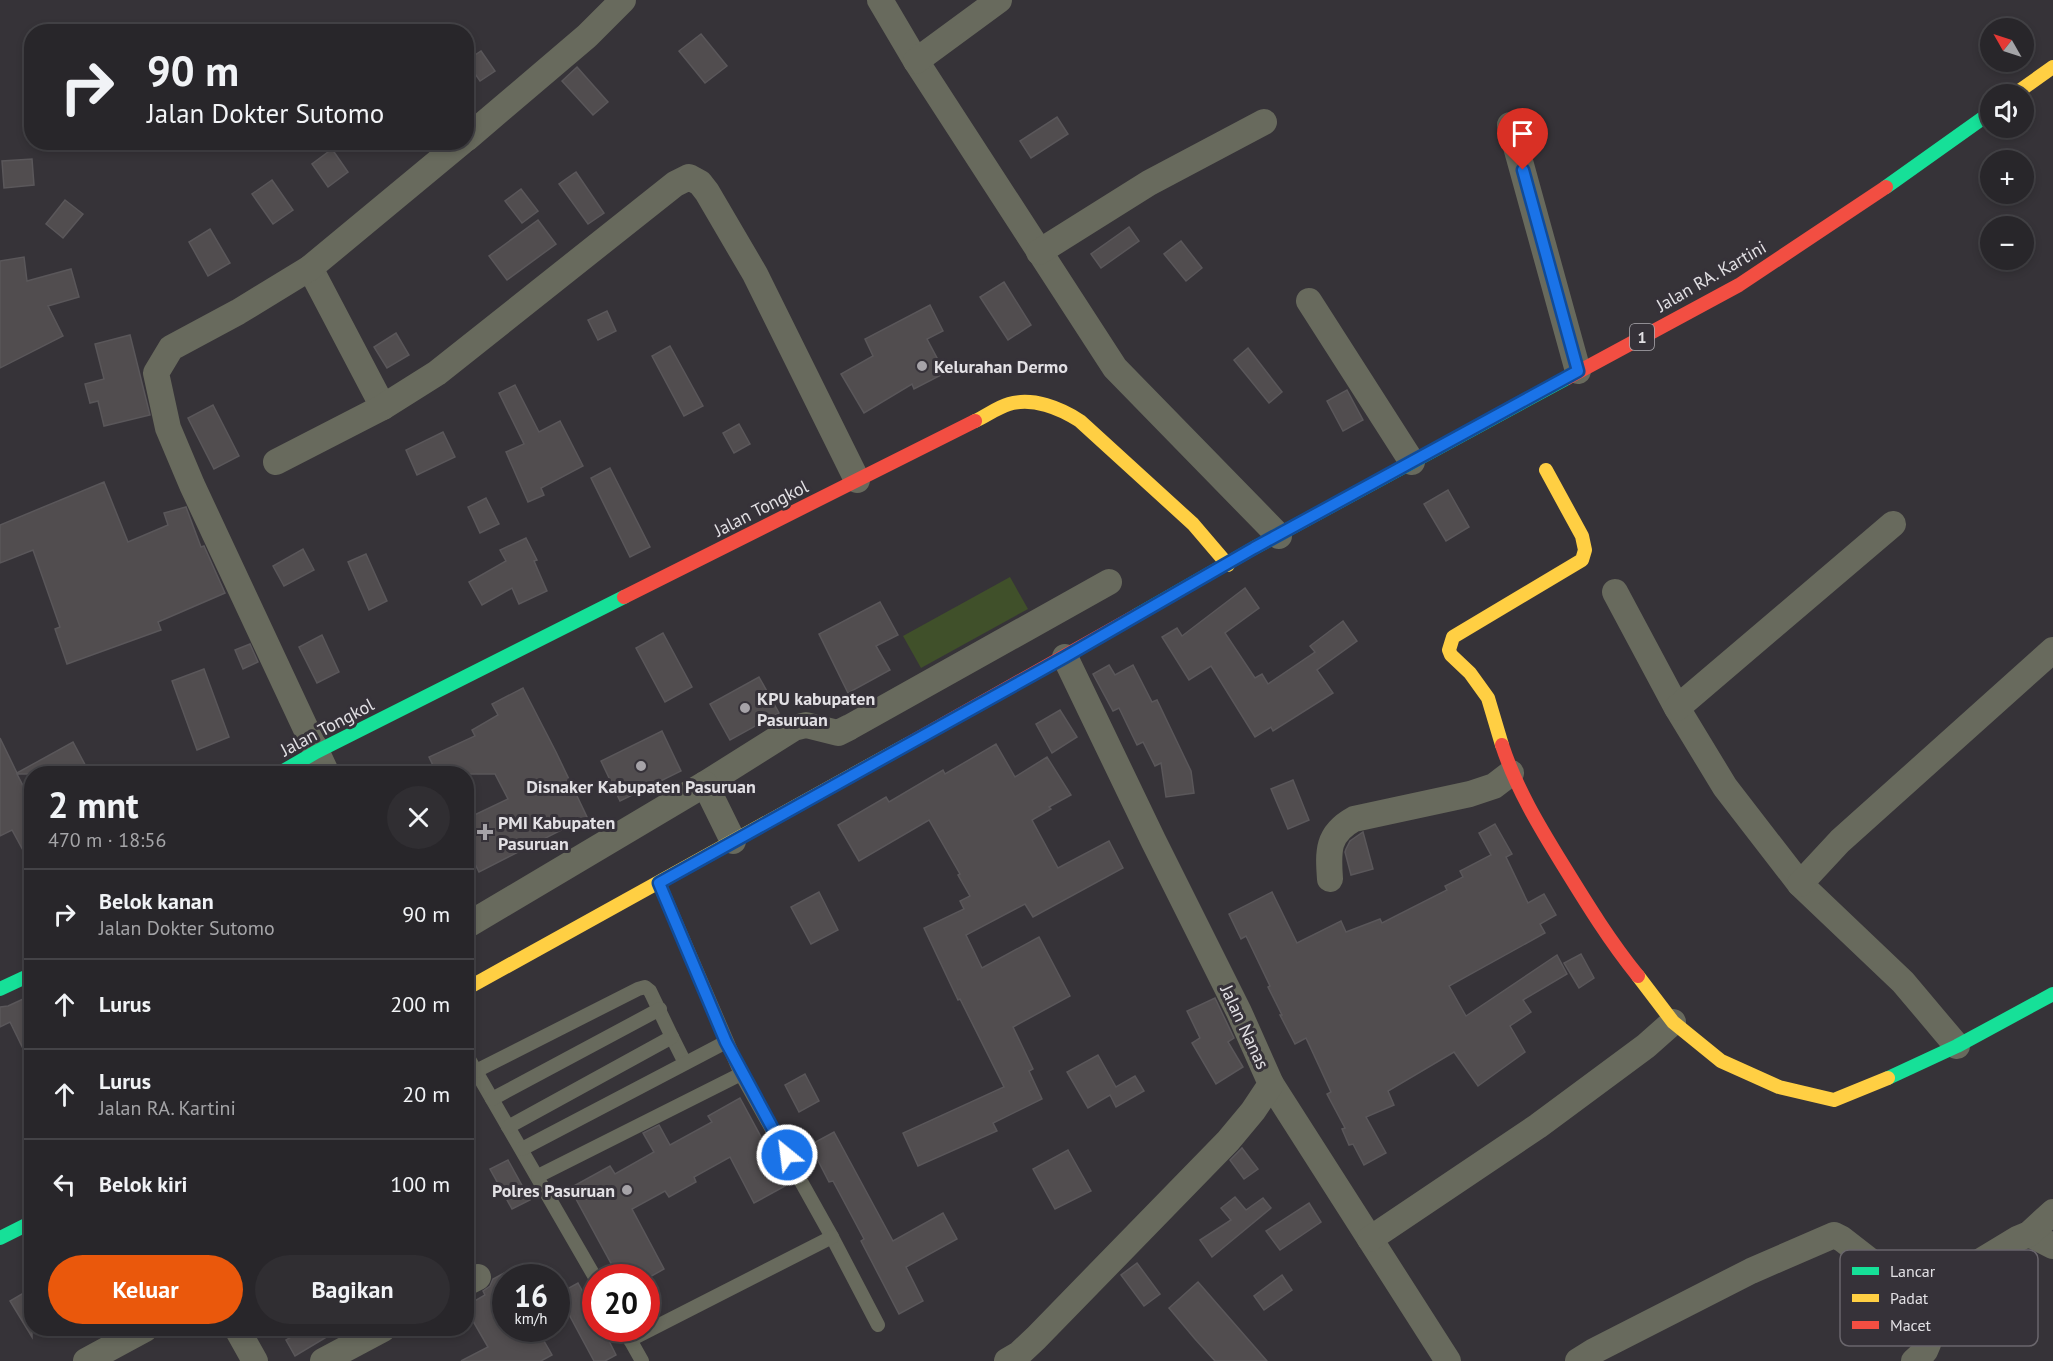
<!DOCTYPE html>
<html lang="id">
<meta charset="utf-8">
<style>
:root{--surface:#28262a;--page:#302e32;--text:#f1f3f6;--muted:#a5a5a8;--line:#444347;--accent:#ea580c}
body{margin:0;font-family:"PT Sans",sans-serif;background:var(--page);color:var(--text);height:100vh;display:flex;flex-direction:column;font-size:22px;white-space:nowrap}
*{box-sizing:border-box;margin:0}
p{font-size:20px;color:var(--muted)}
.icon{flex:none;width:33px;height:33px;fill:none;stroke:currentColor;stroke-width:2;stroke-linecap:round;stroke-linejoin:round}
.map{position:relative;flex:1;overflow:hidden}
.sheet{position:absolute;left:24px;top:766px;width:450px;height:570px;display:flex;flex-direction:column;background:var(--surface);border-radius:24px;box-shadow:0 3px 9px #0003,0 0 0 2px var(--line)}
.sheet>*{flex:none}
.guide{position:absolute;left:24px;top:24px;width:450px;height:126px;border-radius:24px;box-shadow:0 3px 9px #0003,0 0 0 2px var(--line);background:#28262a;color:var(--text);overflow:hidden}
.needle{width:39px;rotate:309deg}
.buttons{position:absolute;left:1980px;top:18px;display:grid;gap:12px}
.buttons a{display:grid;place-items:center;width:54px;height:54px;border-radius:50%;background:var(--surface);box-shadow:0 3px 9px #0003,0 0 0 2px var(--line);font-size:30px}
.speed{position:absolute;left:492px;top:1264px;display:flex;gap:12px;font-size:30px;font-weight:700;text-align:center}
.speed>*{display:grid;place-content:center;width:78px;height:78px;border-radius:50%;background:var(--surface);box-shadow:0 3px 9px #0003,0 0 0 2px var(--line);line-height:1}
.speed small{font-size:15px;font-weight:400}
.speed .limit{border:9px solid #d22;background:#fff;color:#111}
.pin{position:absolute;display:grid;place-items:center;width:51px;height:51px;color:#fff;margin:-62px -26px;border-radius:50% 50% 50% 0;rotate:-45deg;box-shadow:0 0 6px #0007}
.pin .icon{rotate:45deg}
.me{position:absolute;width:66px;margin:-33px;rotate:331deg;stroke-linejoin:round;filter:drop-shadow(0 0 4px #0008)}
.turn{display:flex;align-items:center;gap:21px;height:126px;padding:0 24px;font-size:27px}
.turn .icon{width:78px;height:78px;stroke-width:2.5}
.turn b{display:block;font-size:42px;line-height:51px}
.round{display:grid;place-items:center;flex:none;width:63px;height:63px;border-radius:32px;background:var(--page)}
.head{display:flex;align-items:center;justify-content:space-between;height:102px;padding:0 24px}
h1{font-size:36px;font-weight:600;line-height:45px}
.primary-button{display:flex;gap:12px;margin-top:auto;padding:12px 24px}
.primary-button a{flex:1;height:69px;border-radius:36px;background:var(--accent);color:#fff;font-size:24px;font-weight:600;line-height:69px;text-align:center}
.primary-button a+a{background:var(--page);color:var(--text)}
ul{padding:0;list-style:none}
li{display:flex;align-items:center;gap:18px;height:90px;padding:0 24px;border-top:2px solid var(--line)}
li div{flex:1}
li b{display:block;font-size:22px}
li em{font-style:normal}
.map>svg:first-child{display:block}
.green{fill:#40502a}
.building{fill:#514d4f;stroke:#5a575a;stroke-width:1.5}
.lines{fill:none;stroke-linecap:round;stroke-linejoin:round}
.lane{stroke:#686a5d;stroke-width:14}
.street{stroke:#686a5d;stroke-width:26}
.fast{stroke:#16e098;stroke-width:14}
.slow{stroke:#ffcf43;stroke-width:14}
.jam{stroke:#f24e42;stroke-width:14}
.route-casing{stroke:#114b97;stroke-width:15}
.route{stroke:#1a73e8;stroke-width:10}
.poi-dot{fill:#a6a3a8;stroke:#363239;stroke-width:2}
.labels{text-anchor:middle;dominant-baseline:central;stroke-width:6;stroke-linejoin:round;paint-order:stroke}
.shield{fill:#363239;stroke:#aeacb1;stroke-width:1.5}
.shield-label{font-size:16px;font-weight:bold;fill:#e2e0e4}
.street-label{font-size:18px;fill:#e2e0e4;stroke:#363239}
.poi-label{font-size:18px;font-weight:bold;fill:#e2e0e4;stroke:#363239;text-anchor:start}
.key{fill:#363239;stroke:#6a666c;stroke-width:1.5}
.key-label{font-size:16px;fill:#e2e0e4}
</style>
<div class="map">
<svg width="2053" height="1361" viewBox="0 0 2053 1361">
<rect width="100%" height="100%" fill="#363338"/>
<path class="green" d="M1010 577 1028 609 921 668 903 636Z"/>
<g class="building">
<path d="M701 34 727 66 705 83 679 51Z"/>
<path d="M481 51 495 71 480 81 466 61Z"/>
<path d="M577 67 608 102 593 115 562 81Z"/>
<path d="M1057 117 1068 134 1031 158 1020 141Z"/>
<path d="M332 149 348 172 328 187 312 164Z"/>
<path d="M32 159 34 185 4 188 2 161Z"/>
<path d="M576 172 604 213 588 224 559 184Z"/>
<path d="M272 180 293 210 273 224 252 194Z"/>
<path d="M521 189 538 211 522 223 505 201Z"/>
<path d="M65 200 83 214 63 238 46 224Z"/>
<path d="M538 220 556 244 507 280 489 256Z"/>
<path d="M1129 227 1139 241 1101 268 1091 254Z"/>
<path d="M210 229 230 263 208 276 189 242Z"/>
<path d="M1181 241 1202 268 1186 281 1164 254Z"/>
<path d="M24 257 27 281 71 269 79 297 48 306 63 336 0 368V261Z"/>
<path d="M1004 282 1031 325 1008 340 980 297Z"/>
<path d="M930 305 943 331 927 339 945 373 914 389 912 384 864 413 841 374 873 356 865 339Z"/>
<path d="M607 311 616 331 598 340 588 320Z"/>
<path d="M396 333 409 355 387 368 374 347Z"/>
<path d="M130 335 150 415 104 426 98 401 90 403 85 384 104 379 95 344Z"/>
<path d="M670 346 703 406 684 416 652 356Z"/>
<path d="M1248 348 1282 392 1269 403 1234 360Z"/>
<path d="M515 385 539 432 560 421 583 466 541 488 544 495 528 502 506 452 524 444 499 393Z"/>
<path d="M1347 390 1363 420 1343 431 1327 401Z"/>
<path d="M213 405 239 456 214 469 188 418Z"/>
<path d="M739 424 750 444 734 453 723 433Z"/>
<path d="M443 432 455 457 417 475 406 450Z"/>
<path d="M610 468 650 547 630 557 591 478Z"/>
<path d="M104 482 128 542 168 525 164 513 186 507 201 547 204 546 225 593 158 622 161 630 67 664 55 629 60 627 33 550 0 563V525Z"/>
<path d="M1448 490 1469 527 1446 541 1424 504Z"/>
<path d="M486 498 499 524 480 533 468 507Z"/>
<path d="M526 538 537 560 534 561 547 591 519 604 512 588 482 605 469 582 506 561 500 550Z"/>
<path d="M303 549 314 570 284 586 273 566Z"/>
<path d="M366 554 387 601 369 610 348 562Z"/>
<path d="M1245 588 1259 608 1225 633 1255 678 1262 674 1268 684 1315 652 1310 646 1343 621 1357 641 1317 670 1333 693 1273 731 1271 727 1255 737 1211 666 1189 680 1162 637 1177 628 1182 636Z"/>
<path d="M880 602 898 635 876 646 890 670 848 693 819 634Z"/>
<path d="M663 633 692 687 665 702 636 648Z"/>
<path d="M322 635 339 672 317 683 299 647Z"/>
<path d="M250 644 258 662 243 669 235 650Z"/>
<path d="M1109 665 1115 675 1133 665 1152 702 1157 700 1191 771 1194 793 1166 797 1161 763 1155 766 1143 742 1137 745 1119 708 1113 711 1093 674Z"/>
<path d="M204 669 229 737 197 750 172 681Z"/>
<path d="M759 677 779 713 730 740 710 704Z"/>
<path d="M523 688 556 752 587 817 479 872 466 846V819L508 799 495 774H437L429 757 475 736 472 730 498 715 492 704Z"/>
<path d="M1060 710 1077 737 1052 753 1036 724Z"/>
<path d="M662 731 681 771 620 801 601 761Z"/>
<path d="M0 738 17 773 73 742 90 774H17L32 803V867L12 830 0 836Z"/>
<path d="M996 744 1015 777 1047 757 1071 795 1049 807 1051 809 1032 820 1058 868 1109 841 1123 868 1033 917 1025 904 966 935 982 968 1039 937 1070 996 1013 1027 1033 1069 1029 1071 1042 1099 993 1123 997 1131 918 1166 903 1133 1004 1087 960 999 958 1000 924 928 964 909 960 901 970 896 958 875 960 874 929 820 859 861 838 825 886 797 889 802 943 770 945 774Z"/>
<path d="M1293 780 1309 820 1288 829 1271 789Z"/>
<path d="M1495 824 1512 854 1506 857 1528 903 1544 894 1556 915 1540 924 1545 933 1449 986 1466 1016 1557 955 1567 974 1523 1000 1531 1012 1510 1026 1525 1052 1478 1086 1454 1052 1388 1091 1394 1105 1366 1117 1386 1153 1364 1165 1353 1144 1349 1145 1342 1129 1345 1128 1327 1094 1331 1092 1306 1038 1295 1044 1280 1015H1282L1268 987 1270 986 1246 936 1241 939 1229 914 1272 892 1297 943 1341 921 1346 932 1380 919 1382 923 1447 890 1445 886 1463 877 1460 871 1491 855 1479 833Z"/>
<path d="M1363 832 1373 869 1351 875 1345 852 1346 849 1350 841Z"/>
<path d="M819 892 838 930 811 944 791 907Z"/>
<path d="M1581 954 1594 978 1579 988 1564 963Z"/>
<path d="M32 995V1067L10 1022 0 1027V1007L8 1006Z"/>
<path d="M1215 998 1234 1038 1228 1042 1243 1067 1216 1084 1192 1043 1200 1038 1187 1011Z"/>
<path d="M1098 1055 1116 1087 1135 1076 1144 1091 1116 1107 1110 1095 1088 1108 1067 1072Z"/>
<path d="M805 1074 819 1101 799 1112 785 1085Z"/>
<path d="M740 1098 787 1185 754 1203 730 1157 694 1177 696 1182 669 1197 665 1191 632 1209 664 1269 648 1278H619L570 1188 610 1166 615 1174 654 1152 643 1133 659 1125 670 1145 712 1122 708 1116Z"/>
<path d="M834 1132 893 1241 943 1213 957 1239 906 1267 923 1301 899 1314 861 1241 864 1239 833 1181 829 1182 810 1145Z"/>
<path d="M1242 1148 1258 1169 1244 1179 1230 1160Z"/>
<path d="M1068 1150 1091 1191 1055 1209 1033 1169Z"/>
<path d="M508 1160 530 1200 512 1209 490 1169Z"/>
<path d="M1235 1197 1246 1210 1263 1198 1271 1208 1212 1257 1200 1240 1231 1220 1221 1208Z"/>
<path d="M1309 1203 1321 1222 1280 1250 1266 1231Z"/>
<path d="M1137 1263 1160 1294 1144 1306 1121 1275Z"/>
<path d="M506 1272V1329H537L552 1355 541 1361H461L488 1347 466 1309V1306L485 1295 483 1291 490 1286 493 1279Z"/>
<path d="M1282 1275 1292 1290 1264 1310 1254 1296Z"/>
<path d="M1198 1282 1267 1361H1215L1195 1339 1169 1308Z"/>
<path d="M578 1283 596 1316V1329H603L616 1355 605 1361H594L558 1294Z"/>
<path d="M32 1288V1337L10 1301Z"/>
<path d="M304 1329H340L295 1356 286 1340Z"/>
</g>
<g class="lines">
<g class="lane">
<path d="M659 883 741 1074 832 1237 878 1325"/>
<path d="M672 1037 685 1063"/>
<path d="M466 1054 596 1279"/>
<path d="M476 1071 638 989 645 987 650 991 672 1037 508 1127"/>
<path d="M492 1099 660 1009"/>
<path d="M522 1149 726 1042"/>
<path d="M538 1176 741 1074"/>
<path d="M624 1329 642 1361"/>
<path d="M630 1340 832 1237"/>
</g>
<g class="street">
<path d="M880 0 916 61 1115 368 1279 536"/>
<path d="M916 61 999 0"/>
<path d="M1510 125 1578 371"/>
<path d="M466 139 587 36 623 0"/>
<path d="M1039 252 1149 183 1264 122"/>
<path d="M310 268 383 407"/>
<path d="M1309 301 1412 462"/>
<path d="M276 462 383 407 437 373 675 184 689 177 700 183 707 192 755 274 857 480"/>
<path d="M1615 592 1677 708 1725 787 1800 884 1903 982 1957 1046"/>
<path d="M1677 708 1893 524"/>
<path d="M327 774 192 485 168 428 156 373 171 348 238 312 310 268 462 142"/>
<path d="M705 784 794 728 806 725 838 733 850 727 1109 582"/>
<path d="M1330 879C1328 851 1327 834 1354 819L1470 794 1494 786 1511 773"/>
<path d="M1800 884 1840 841 2053 650"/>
<path d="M466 926 705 784 733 841"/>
<path d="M1271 1084 1448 1361"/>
<path d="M2029 1234 2053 1246"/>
<path d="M1370 1239 1538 1126 1646 1046 1673 1022"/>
<path d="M466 1283 478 1277"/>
<path d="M1914 1295 1946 1282 2017 1239 2029 1234 2053 1212"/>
<path d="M237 1329 255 1361"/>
<path d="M86 1361 145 1329"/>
<path d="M323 1361 383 1329"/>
<path d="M1007 1361 1019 1354 1036 1338 1228 1141 1253 1111 1271 1084 1239 1012 1153 840 1065 657"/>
<path d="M1578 1361 1594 1351 1751 1271 1834 1235 1842 1239 1914 1295 1928 1344 1925 1351 1914 1361"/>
</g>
<g class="fast">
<path d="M1886 187 1990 113"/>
<path d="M1137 615 1254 548 1567 378"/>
<path d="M278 774 316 752 624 597"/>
<path d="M0 989 32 974"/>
<path d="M1888 1078 1957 1046 2053 994"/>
<path d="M0 1238 32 1222"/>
</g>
<g class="slow">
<path d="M2015 94 2053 67"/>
<path d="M975 421C986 416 998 407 1009 404 1033 397 1060 408 1080 421L1193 524 1228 565"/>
<path d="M1502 745 1488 698 1470 673 1451 655 1449 650 1453 637 1582 560 1585 550 1582 536 1546 470"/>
<path d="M1638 976 1673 1022 1721 1061 1779 1087 1834 1100 1888 1078"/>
<path d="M466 989 908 744"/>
</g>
<g class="jam">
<path d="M1567 378 1739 285 1886 187"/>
<path d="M624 597 975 421"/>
<path d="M908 744 1137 615"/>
<path d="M1502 745C1516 788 1539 826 1563 865 1587 904 1609 940 1638 976"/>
</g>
</g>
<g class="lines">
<defs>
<path id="route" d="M787 1155 726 1042 659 883 1065 657 1254 548 1578 371 1523 170"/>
</defs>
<use href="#route" class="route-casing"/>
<use href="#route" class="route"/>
</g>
<g class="poi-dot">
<circle cx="922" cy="366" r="6"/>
<circle cx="745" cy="708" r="6"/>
<circle cx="641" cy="766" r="6"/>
<path d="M482 823h6v6h6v6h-6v6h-6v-6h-6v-6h6z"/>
<circle cx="627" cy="1190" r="6"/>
</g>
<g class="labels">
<rect class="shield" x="1630" y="324" width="24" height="26" rx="4.5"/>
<g class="shield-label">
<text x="1642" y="337">1</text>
</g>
<g class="street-label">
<text transform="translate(1711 276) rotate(-30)">Jalan RA. Kartini</text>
<text transform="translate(761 508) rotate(-27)">Jalan Tongkol</text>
<text transform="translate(327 727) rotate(-28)">Jalan Tongkol</text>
<text transform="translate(1245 1027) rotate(65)">Jalan Nanas</text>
</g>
<g class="poi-label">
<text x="934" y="366">Kelurahan Dermo</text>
<text x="757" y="698">KPU kabupaten<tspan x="757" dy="21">Pasuruan</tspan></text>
<text x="641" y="786" text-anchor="middle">Disnaker Kabupaten Pasuruan</text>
<text x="498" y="822">PMI Kabupaten<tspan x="498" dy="21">Pasuruan</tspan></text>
<text x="615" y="1190" text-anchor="end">Polres Pasuruan</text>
</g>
</g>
<rect x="1840" y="1250" width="198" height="96" rx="9" class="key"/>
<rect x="1852" y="1267" width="27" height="8" fill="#16e098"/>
<rect x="1852" y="1294" width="27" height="8" fill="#ffcf43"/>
<rect x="1852" y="1321" width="27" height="8" fill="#f24e42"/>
<g class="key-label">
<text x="1890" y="1277">Lancar</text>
<text x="1890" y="1304">Padat</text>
<text x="1890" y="1331">Macet</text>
</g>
</svg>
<div class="buttons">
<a><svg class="needle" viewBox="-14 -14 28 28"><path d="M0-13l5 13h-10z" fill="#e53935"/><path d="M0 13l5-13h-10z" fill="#a5a5a8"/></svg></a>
<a><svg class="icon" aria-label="sound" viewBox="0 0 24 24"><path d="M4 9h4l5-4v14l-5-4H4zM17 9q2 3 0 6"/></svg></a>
<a>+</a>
<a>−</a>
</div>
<div class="speed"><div>16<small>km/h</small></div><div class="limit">20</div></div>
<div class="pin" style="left:1523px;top:170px;background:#d93025"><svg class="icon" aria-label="arrive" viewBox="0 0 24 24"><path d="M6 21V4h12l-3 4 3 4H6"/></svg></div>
<svg class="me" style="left:787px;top:1155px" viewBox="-20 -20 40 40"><circle r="17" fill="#1a73e8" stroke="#fff" stroke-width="3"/><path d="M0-11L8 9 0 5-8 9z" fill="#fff"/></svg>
<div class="guide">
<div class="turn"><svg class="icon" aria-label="right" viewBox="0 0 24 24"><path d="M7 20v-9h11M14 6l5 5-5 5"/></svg><div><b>90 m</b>Jalan Dokter Sutomo</div></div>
</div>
<section class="sheet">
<div class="head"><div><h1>2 mnt</h1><p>470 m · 18:56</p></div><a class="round"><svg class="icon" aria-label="close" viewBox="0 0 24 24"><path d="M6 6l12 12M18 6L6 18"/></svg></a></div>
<ul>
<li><svg class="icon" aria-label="right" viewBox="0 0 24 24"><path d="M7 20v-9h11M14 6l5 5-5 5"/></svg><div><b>Belok kanan</b><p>Jalan Dokter Sutomo</p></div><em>90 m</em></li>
<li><svg class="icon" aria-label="ahead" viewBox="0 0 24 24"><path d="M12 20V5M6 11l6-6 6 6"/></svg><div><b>Lurus</b></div><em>200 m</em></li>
<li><svg class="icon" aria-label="ahead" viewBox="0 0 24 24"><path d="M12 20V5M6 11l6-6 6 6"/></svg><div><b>Lurus</b><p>Jalan RA. Kartini</p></div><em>20 m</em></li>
<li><svg class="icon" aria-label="left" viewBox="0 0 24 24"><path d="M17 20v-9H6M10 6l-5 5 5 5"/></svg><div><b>Belok kiri</b></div><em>100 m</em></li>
</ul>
<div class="primary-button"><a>Keluar</a><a>Bagikan</a></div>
</section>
</div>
